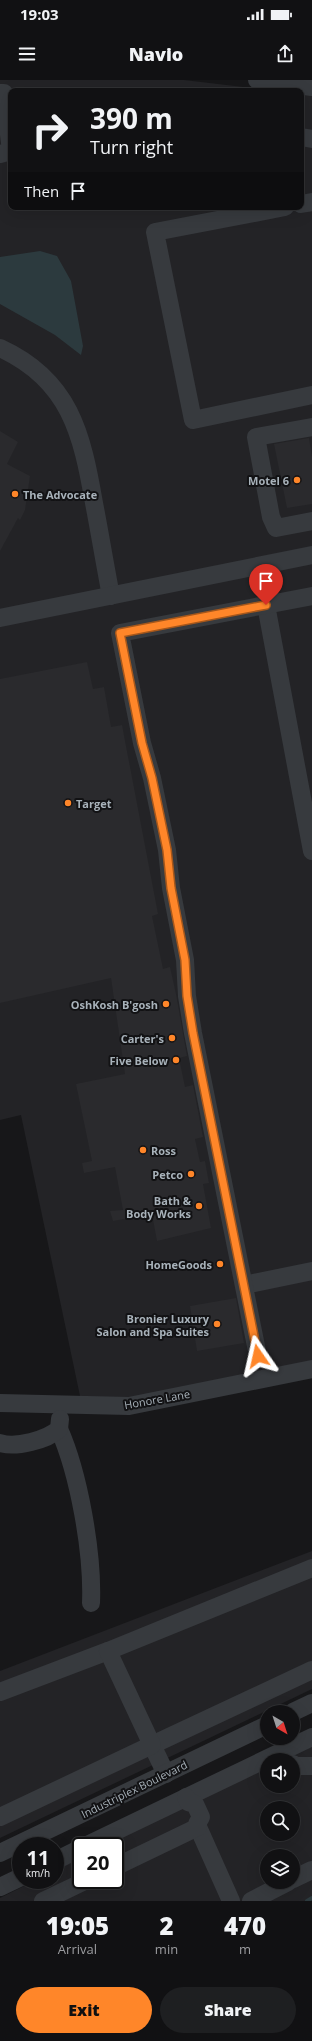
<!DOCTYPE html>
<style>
:root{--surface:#111113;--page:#1e1f21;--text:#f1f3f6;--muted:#9c9da0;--line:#303133;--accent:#ff8629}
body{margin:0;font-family:"Open Sans",sans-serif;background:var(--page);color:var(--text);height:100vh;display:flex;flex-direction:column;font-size:15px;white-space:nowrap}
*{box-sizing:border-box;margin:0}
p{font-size:13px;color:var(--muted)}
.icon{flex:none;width:22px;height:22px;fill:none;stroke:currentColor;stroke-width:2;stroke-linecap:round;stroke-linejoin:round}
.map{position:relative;height:1821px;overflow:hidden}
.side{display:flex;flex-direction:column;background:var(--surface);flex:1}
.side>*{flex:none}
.banner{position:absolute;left:8px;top:8px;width:296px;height:122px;border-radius:8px;box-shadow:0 4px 16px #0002,0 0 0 1px var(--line);background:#111113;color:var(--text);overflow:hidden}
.needle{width:26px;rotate:141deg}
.tools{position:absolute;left:260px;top:1625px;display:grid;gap:8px}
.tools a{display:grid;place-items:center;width:40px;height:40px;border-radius:50%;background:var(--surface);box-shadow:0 4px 16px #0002,0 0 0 1px var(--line);font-size:20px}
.speed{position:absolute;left:12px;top:1757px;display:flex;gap:8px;font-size:20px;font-weight:700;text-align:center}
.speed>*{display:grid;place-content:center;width:52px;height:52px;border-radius:50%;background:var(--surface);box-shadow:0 4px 16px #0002,0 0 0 1px var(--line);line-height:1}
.speed small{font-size:10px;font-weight:400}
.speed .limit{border:2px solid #111;border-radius:6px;background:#fff;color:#111}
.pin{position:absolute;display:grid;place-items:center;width:34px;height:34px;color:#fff;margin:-41px -17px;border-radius:50% 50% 50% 0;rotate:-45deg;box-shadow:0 0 4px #0007}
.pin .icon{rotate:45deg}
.me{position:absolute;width:44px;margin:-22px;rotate:349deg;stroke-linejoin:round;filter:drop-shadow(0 0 3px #0008)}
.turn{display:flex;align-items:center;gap:14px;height:84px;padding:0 16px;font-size:18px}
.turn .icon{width:52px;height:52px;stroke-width:2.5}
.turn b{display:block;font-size:28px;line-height:34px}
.then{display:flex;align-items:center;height:38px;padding:0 16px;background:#0003;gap:8px;font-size:15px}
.eta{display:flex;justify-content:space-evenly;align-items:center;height:68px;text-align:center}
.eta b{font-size:24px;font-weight:800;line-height:28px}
.button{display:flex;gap:8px;margin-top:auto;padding:8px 16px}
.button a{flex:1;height:46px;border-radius:24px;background:var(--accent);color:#111;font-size:16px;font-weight:800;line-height:46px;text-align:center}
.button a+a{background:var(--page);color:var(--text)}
.status{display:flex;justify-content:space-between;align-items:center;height:28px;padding:0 20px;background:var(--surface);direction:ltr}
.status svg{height:11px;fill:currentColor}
header{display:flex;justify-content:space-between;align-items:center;height:52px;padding:0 16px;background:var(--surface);font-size:18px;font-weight:800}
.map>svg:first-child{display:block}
.built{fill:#232326;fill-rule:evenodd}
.water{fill:#2c3a3e}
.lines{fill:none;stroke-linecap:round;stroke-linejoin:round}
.stream{stroke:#2c3a3e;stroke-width:4}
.building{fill:#2a2a2d}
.minor{stroke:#373a3e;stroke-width:18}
.route-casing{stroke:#a6571b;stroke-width:10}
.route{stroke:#ff8629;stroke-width:7}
.poi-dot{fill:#ff8629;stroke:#121214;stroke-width:1.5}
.labels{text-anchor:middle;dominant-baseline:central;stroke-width:4;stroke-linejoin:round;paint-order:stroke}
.poi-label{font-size:11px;font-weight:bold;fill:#a8b2ba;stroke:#121214;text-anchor:end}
.street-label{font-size:11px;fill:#a8b2ba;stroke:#121214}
</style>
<div class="status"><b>19:03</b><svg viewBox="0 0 49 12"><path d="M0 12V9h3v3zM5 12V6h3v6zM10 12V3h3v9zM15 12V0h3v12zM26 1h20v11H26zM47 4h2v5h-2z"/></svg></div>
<header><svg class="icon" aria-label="menu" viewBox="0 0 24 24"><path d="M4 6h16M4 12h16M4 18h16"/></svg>Navio<svg class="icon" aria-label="share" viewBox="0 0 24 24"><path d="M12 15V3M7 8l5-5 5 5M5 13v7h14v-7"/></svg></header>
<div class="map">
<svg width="312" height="1821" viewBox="0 0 312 1821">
<rect width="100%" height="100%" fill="#171719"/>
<g class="built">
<path d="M0 0H184L277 11H11V127H301V14L312 15V1283L126 1319 80 1316 21 1035 0 1040Z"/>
<path d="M312 1471V1609L0 1758V1591Z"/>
<path d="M312 1663V1821H0V1818L36 1800H55V1790L81 1778V1800H115V1766H104L267 1685V1706H293V1680H278ZM267 1728H293V1754H267ZM267 1776H293V1802H267Z"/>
</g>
<path class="water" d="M40 171 57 176 71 201 83 266 81 275 55 255 0 224V177Z"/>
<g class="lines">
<path class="stream" d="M307 1821 312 1818"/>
</g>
<g class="building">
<path d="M0 351 18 362 7 384 30 396 25 430 20 440 18 438 0 471Z"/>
<path d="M309 358 312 377V424L287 428 274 364Z"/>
<path d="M87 582 93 609 104 607 111 647 122 645 158 834 152 836 163 889 170 887 176 914 187 976 179 978 185 1007 193 1005 203 1057 195 1059 200 1082 205 1081 209 1103 203 1104 211 1148 157 1161 152 1134 113 1141 110 1131 123 1130 115 1087 84 1093 82 1083 92 1081 76 1004 125 994 111 898 0 923V599Z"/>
<path d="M236 1218 244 1263 197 1271 190 1226Z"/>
</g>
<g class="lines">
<g class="minor">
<path d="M257 0 312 7"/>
<path d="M0 13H4L11 71 0 74"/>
<path d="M301 57 312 59"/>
<path d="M301 124 312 122"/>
<path d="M285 127 155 152 193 340 312 315"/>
<path d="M0 268C70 300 82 354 94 423 100 454 105 485 111 516"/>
<path d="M312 347 256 357 271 437 276 448 312 441"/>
<path d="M266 525 312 771"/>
<path d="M0 538 312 475"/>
<path d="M244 1205 312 1191"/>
<path d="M258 1276 193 953 187 916 185 880 171 808 167 770 152 698 142 663 120 553 312 516"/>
<path d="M0 1323 129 1326 312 1289"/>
<path d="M59 1349C79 1394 93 1473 91 1523"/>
<path d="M0 1363C16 1368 47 1360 59 1349L60 1339"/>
<path d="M0 1612 108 1571"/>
<path d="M293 1632 312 1623"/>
<path d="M293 1684 296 1686H312"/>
<path d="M166 1694 152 1665 312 1590"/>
<path d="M0 1737 152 1665 108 1571 312 1488"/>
<path d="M198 1747 231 1821"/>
<path d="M85 1766 312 1657"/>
<path d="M0 1773 267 1645"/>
<path d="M55 1781 81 1768"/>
<path d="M115 1787 198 1747 197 1744 201 1737 195 1724 188 1722 186 1717"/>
<path d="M293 1799 312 1790"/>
<path d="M0 1807 21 1797"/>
<path d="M43 1821 87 1800"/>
<path d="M251 1821 288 1802"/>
</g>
</g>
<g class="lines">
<defs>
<path id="route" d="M258 1276 193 953 187 916 185 880 171 808 167 770 152 698 142 663 120 553 266 525"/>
</defs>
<use href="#route" class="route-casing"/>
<use href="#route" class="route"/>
</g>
<g class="poi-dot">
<circle cx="297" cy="400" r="4"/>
<circle cx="15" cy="414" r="4"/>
<circle cx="68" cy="723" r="4"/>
<circle cx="166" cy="924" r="4"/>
<circle cx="172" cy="958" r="4"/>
<circle cx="176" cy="980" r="4"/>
<circle cx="143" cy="1070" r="4"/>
<circle cx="191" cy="1094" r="4"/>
<circle cx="199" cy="1126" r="4"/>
<circle cx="220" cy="1184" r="4"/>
<circle cx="217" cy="1244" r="4"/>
</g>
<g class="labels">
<g class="poi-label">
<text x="289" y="400">Motel 6</text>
<text x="23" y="414" text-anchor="start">The Advocate</text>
<text x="76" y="723" text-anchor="start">Target</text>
<text x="158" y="924">OshKosh B'gosh</text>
<text x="164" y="958">Carter's</text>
<text x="168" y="980">Five Below</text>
<text x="151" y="1070" text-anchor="start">Ross</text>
<text x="183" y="1094">Petco</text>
<text x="191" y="1120">Bath &amp;<tspan x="191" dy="13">Body Works</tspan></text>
<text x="212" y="1184">HomeGoods</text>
<text x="209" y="1238">Bronier Luxury<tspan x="209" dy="13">Salon and Spa Suites</tspan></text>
</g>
<g class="street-label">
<text transform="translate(157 1319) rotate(-10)">Honore Lane</text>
<text transform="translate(134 1709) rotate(-26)">Industriplex Boulevard</text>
</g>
</g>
</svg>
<div class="tools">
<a><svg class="needle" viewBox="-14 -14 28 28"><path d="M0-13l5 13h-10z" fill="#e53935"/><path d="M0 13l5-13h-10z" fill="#9c9da0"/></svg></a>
<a><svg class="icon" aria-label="sound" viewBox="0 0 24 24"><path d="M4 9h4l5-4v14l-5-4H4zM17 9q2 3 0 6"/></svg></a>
<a><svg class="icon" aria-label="search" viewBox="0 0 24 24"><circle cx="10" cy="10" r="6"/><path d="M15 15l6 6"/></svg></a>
<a><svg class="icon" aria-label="layers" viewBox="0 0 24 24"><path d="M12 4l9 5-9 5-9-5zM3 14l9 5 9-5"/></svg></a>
</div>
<div class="speed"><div>11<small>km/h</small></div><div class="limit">20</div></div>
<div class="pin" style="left:266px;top:525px;background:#d93025"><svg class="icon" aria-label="arrive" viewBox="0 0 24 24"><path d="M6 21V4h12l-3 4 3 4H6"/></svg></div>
<svg class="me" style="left:258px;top:1276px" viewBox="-20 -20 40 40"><path d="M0-17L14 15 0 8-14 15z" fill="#ff8629" stroke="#fff" stroke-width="4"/></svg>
<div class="banner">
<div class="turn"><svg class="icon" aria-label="right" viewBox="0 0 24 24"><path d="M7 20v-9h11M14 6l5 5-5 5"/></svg><div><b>390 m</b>Turn right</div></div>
<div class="then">Then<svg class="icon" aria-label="arrive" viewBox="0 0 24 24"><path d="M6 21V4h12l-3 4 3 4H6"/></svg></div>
</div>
</div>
<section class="side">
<div class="eta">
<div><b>19:05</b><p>Arrival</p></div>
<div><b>2</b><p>min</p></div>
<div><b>470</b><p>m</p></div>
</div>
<div class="button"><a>Exit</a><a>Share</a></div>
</section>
